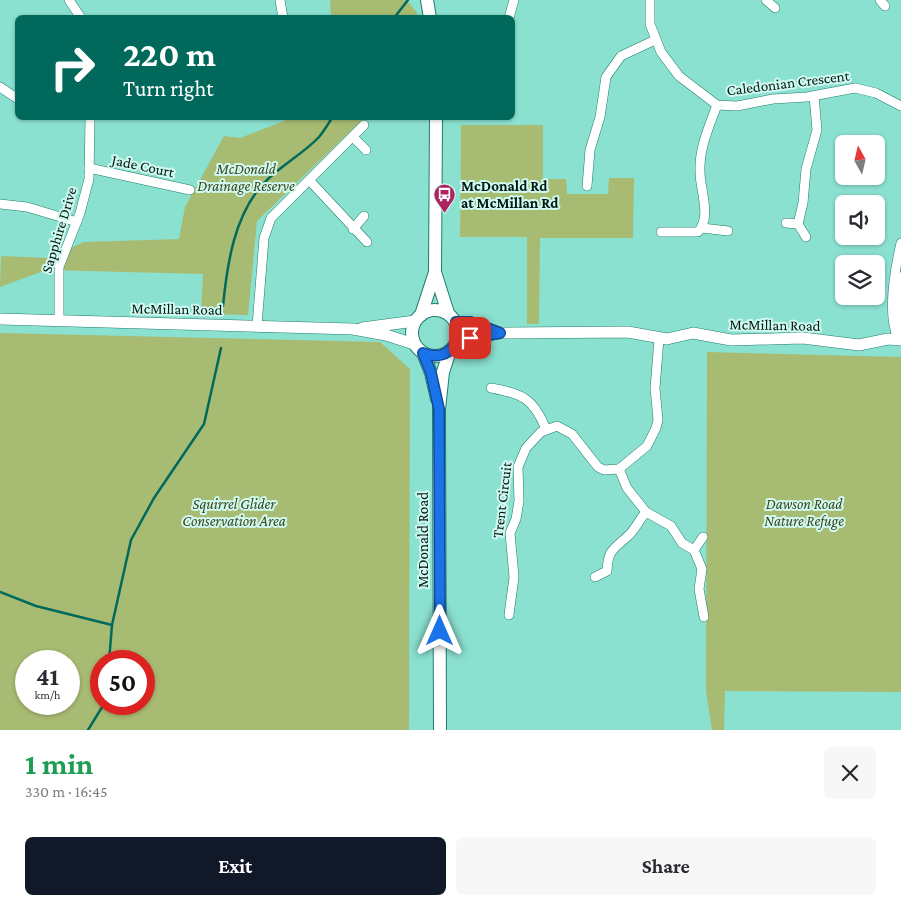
<!DOCTYPE html>
<meta charset="utf-8">
<style>
:root{--surface:#fff;--page:#f7f7f7;--text:#2b2b33;--muted:#7c7c81;--accent:#111827}
body{margin:0;font-family:"Crimson Pro",serif;background:var(--page);color:var(--text);height:100vh;display:flex;flex-direction:column;font-size:19px;white-space:nowrap}
*{box-sizing:border-box;margin:0}
p{font-size:16px;color:var(--muted)}
.icon{flex:none;width:28px;height:28px;fill:none;stroke:currentColor;stroke-width:2;stroke-linecap:round;stroke-linejoin:round}
.map{position:relative;height:730px;overflow:hidden}
.panel{display:flex;flex-direction:column;background:var(--surface);flex:1}
.panel>*{flex:none}
.hud{position:absolute;left:15px;top:15px;width:500px;height:105px;border-radius:8px;box-shadow:0 1px 4px #0004;background:#00695c;color:#fff;overflow:hidden}
.needle{width:32px;rotate:352deg}
.tools{position:absolute;left:835px;top:135px;display:grid;gap:10px}
.tools a{display:grid;place-items:center;width:50px;height:50px;border-radius:8px;background:var(--surface);box-shadow:0 1px 4px #0004;font-size:25px}
.speed{position:absolute;left:15px;top:650px;display:flex;gap:10px;font-size:25px;font-weight:700;text-align:center}
.speed>*{display:grid;place-content:center;width:65px;height:65px;border-radius:50%;background:var(--surface);box-shadow:0 1px 4px #0004;line-height:1}
.speed small{font-size:12px;font-weight:400}
.speed .limit{border:8px solid #d22;background:#fff;color:#111}
.pin{position:absolute;display:grid;place-items:center;width:42px;height:42px;color:#fff;margin:-21px;border-radius:10px;box-shadow:0 2px 8px #0006}
.me{position:absolute;width:55px;margin:-28px;rotate:0deg;stroke-linejoin:round;filter:drop-shadow(0 0 4px #0008)}
.turn{display:flex;align-items:center;gap:18px;height:105px;padding:0 25px;font-size:22px}
.turn .icon{width:65px;height:65px;stroke-width:2.5}
.turn b{display:block;font-size:35px;line-height:42px}
.round{display:grid;place-items:center;flex:none;width:52px;height:52px;border-radius:8px;background:var(--page)}
.overview{display:flex;align-items:center;justify-content:space-between;height:85px;padding:0 25px}
h1{font-size:30px;font-weight:700;line-height:38px;color:#1e9e55}
.button{display:flex;gap:10px;margin-top:auto;padding:10px 25px}
.button a{flex:1;height:58px;border-radius:8px;background:var(--accent);color:#fff;font-size:20px;font-weight:700;line-height:58px;text-align:center}
.button a+a{background:var(--page);color:var(--text)}
.map>svg:first-child{display:block}
.green{fill:#a8bb72;fill-rule:evenodd}
.lines{fill:none;stroke-linecap:round;stroke-linejoin:round}
.stream{stroke:#006a5c;stroke-width:2.5}
.minor-casing{stroke:#207d6f;stroke-width:10}
.tertiary-casing{stroke:#207d6f;stroke-width:12}
.secondary-casing{stroke:#207d6f;stroke-width:14}
.minor{stroke:#fff;stroke-width:9}
.tertiary{stroke:#fff;stroke-width:11}
.secondary{stroke:#fff;stroke-width:12}
.route-casing{stroke:#114b97;stroke-width:12}
.route{stroke:#1a73e8;stroke-width:9}
.labels{text-anchor:middle;dominant-baseline:central;stroke-width:4;stroke-linejoin:round;paint-order:stroke}
.street-label{font-size:15px;fill:#001712;stroke:#d0f9f0}
.park-label{font-size:15px;font-style:italic;fill:#3b441b;stroke:#d0f9f0}
.poi-label{font-size:15px;font-weight:bold;fill:#001712;stroke:#d0f9f0;text-anchor:start}
</style>
<div class="map">
<svg width="901" height="730" viewBox="0 0 901 730">
<rect width="100%" height="100%" fill="#8be1d0"/>
<g class="green">
<path d="M330 0H406L416 11 418 17H331Z"/>
<path d="M287 118H364L257 221 248 315 201 314 203 274 46 270 0 287 1 256 49 258 84 242 179 239 185 207 224 136 240 138 284 121Z"/>
<path d="M461 125H543V179H566L567 194H608L609 178H634L633 238H540L539 324H527V237H460Z"/>
<path d="M0 333 380 342 410 369 409 730H0ZM69 661V704H26V661ZM144 661V704H101V661Z"/>
<path d="M707 352 901 357V692L725 691 724 730H712L706 691Z"/>
</g>
<g class="lines">
<g class="stream">
<path d="M394 18 408 0"/>
<path d="M223 306C227 265 234 216 263 184 280 166 303 154 319 137 324 131 328 124 332 118"/>
<path d="M0 592 36 606 112 625"/>
<path d="M109 661 112 625 131 540 154 498 204 424 221 348"/>
<path d="M88 730 104 704"/>
</g>
<defs>
<g id="minor">
<path d="M69 0 81 18"/>
<path d="M280 0 283 18"/>
<path d="M650 0V24L661 52 679 76 717 105 737 106 773 99 807 97 855 88 876 93 901 106"/>
<path d="M766 0 775 8"/>
<path d="M880 0 885 6"/>
<path d="M509 18 514 0"/>
<path d="M0 87 18 99"/>
<path d="M353 137 366 150"/>
<path d="M89 168 190 190"/>
<path d="M310 181 367 242"/>
<path d="M587 186 590 150 600 117 606 77 621 56 655 40"/>
<path d="M0 204 27 207 77 222"/>
<path d="M786 223 798 224"/>
<path d="M702 228 728 231"/>
<path d="M353 229 364 216"/>
<path d="M661 232H698C712 217 700 190 700 172 699 148 709 127 717 105"/>
<path d="M806 237 798 224 803 203 806 169 817 130 814 96"/>
<path d="M898 276C901 294 901 320 898 338"/>
<path d="M59 321V267L80 213 89 179 90 118"/>
<path d="M257 326 264 238 271 218 364 125"/>
<path d="M898 338C887 314 895 269 901 243"/>
<path d="M491 388C523 394 533 398 546 429"/>
<path d="M619 469 627 488 646 512 671 526 682 543 694 550 702 569 699 589 704 617"/>
<path d="M619 469 647 446 656 428 658 420 655 388 659 339"/>
<path d="M694 550 703 537"/>
<path d="M595 577 607 571C608 549 614 549 629 535 635 529 640 519 646 512"/>
<path d="M509 615 514 577 510 533 516 519 519 501 518 467 526 448 541 432 557 426 572 434 598 467 604 470 619 469"/>
</g>
<g id="tertiary">
<path d="M0 319 353 329 386 335 414 344"/>
<path d="M456 322H470L500 333"/>
<path d="M362 328 415 321"/>
<path d="M455 346 470 338 500 333 628 332 667 339 693 333 731 340 803 338 859 345 888 339 901 340"/>
</g>
<g id="secondary">
<path d="M427 0 430 18"/>
<path d="M435 272 448 313"/>
<circle cx="435" cy="333" r="23"/>
<path d="M421 315 435 272 436 118"/>
<path d="M423 353 431 373 437 399"/>
<path d="M440 730 439 409 443 372 450 351"/>
</g>
</defs>
<use href="#minor" class="minor-casing"/>
<use href="#tertiary" class="tertiary-casing"/>
<use href="#secondary" class="secondary-casing"/>
<use href="#minor" class="minor"/>
<use href="#tertiary" class="tertiary"/>
<use href="#secondary" class="secondary"/>
</g>
<g class="lines">
<defs>
<path id="route" d="M440 631 439 409 431 373 423 353C446 362 463 345 456 322H470L500 333 470 338"/>
</defs>
<use href="#route" class="route-casing"/>
<use href="#route" class="route"/>
</g>
<defs>
<symbol id="bus-pin" viewBox="-11 -11 22 30"><path d="M0 17L-7.5 6A9.5 9.5 0 1 1 7.5 6Z" fill="#ae225f" stroke="#d0f9f0"/><path d="M-5-6H5V4H4V6H2V4H-2V6H-4V4H-5ZM-3.5-4V0h7V-4ZM-3.5 1.2v1.5H-2V1.2ZM2 1.2v1.5H3.5V1.2Z" fill="#fff"/></symbol>
</defs>
<g fill-rule="evenodd">
<use href="#bus-pin" x="432" y="182" width="25" height="34"/>
</g>
<g class="labels">
<g class="street-label">
<text transform="translate(788 83) rotate(-7)">Caledonian Crescent</text>
<text transform="translate(143 166) rotate(12)">Jade Court</text>
<text transform="translate(59 230) rotate(-73)">Sapphire Drive</text>
<text transform="translate(177 309) rotate(1)">McMillan Road</text>
<text transform="translate(775 325) rotate(1)">McMillan Road</text>
<text transform="translate(502 500) rotate(-83)">Trent Circuit</text>
<text transform="translate(423 540) rotate(-90)">McDonald Road</text>
</g>
<g class="park-label">
<text x="246" y="169">McDonald<tspan x="246" dy="17">Drainage Reserve</tspan></text>
<text x="234" y="504">Squirrel Glider<tspan x="234" dy="17">Conservation Area</tspan></text>
<text x="804" y="504">Dawson Road<tspan x="804" dy="17">Nature Refuge</tspan></text>
</g>
<g class="poi-label">
<text x="461" y="186">McDonald Rd<tspan x="461" dy="17">at McMillan Rd</tspan></text>
</g>
</g>
</svg>
<div class="tools">
<a><svg class="needle" viewBox="-14 -14 28 28"><path d="M0-13l5 13h-10z" fill="#e53935"/><path d="M0 13l5-13h-10z" fill="#7c7c81"/></svg></a>
<a><svg class="icon" aria-label="sound" viewBox="0 0 24 24"><path d="M4 9h4l5-4v14l-5-4H4zM17 9q2 3 0 6"/></svg></a>
<a><svg class="icon" aria-label="layers" viewBox="0 0 24 24"><path d="M12 4l9 5-9 5-9-5zM3 14l9 5 9-5"/></svg></a>
</div>
<div class="speed"><div>41<small>km/h</small></div><div class="limit">50</div></div>
<div class="pin" style="left:470px;top:338px;background:#d93025"><svg class="icon" aria-label="arrive" viewBox="0 0 24 24"><path d="M6 21V4h12l-3 4 3 4H6"/></svg></div>
<svg class="me" style="left:440px;top:631px" viewBox="-20 -20 40 40"><path d="M0-17L14 15 0 8-14 15z" fill="#1a73e8" stroke="#fff" stroke-width="4"/></svg>
<div class="hud">
<div class="turn"><svg class="icon" aria-label="right" viewBox="0 0 24 24"><path d="M7 20v-9h11M14 6l5 5-5 5"/></svg><div><b>220 m</b>Turn right</div></div>
</div>
</div>
<section class="panel">
<div class="overview"><div><h1>1 min</h1><p>330 m · 16:45</p></div><a class="round"><svg class="icon" aria-label="close" viewBox="0 0 24 24"><path d="M6 6l12 12M18 6L6 18"/></svg></a></div>
<div class="button"><a>Exit</a><a>Share</a></div>
</section>
